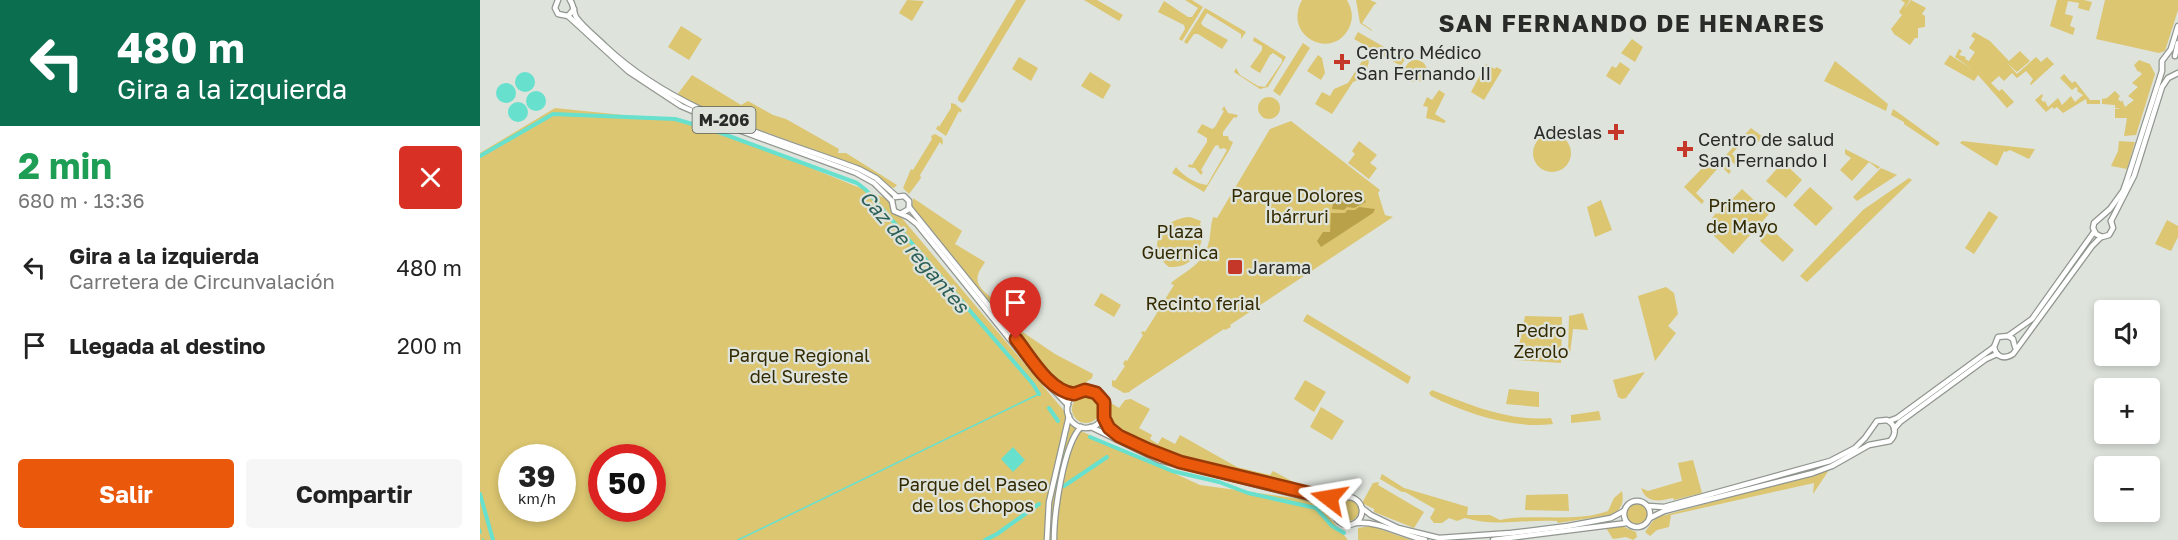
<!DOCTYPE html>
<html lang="es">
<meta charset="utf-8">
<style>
:root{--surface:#fff;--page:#f6f6f6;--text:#222;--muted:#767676;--accent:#ea580c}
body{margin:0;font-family:"Golos Text",sans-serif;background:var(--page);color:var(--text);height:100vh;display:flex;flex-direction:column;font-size:22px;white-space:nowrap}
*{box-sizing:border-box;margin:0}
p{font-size:20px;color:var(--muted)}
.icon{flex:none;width:33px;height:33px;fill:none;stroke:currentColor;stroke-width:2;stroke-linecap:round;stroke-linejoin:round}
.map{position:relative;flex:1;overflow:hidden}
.details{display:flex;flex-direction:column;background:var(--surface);width:480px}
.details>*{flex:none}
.guide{background:#0b6e4f;color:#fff;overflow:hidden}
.buttons{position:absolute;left:1614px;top:300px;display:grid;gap:12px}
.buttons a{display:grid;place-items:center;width:66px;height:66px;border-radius:6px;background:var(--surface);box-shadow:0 3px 9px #0003;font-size:30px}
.speed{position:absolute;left:18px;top:444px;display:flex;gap:12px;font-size:30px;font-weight:700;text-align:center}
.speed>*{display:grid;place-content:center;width:78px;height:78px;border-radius:50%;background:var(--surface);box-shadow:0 3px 9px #0003;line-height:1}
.speed small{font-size:15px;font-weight:400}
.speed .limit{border:9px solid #d22;background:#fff;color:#111}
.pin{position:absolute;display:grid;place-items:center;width:51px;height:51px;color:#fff;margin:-62px -26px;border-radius:50% 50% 50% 0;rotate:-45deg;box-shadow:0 0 6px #0007}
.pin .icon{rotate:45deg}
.me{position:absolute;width:66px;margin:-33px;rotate:284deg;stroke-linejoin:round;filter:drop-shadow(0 0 4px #0008)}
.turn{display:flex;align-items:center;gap:21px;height:126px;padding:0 18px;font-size:27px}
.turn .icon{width:78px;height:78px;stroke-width:2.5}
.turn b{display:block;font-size:42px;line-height:51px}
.round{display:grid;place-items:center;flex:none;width:63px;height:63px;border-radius:6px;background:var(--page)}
.headline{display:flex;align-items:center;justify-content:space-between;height:102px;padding:0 18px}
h1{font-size:36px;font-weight:700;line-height:45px;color:#1e9e55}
.primary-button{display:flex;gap:12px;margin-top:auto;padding:12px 18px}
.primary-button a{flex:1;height:69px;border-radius:6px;background:var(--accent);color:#fff;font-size:24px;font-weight:700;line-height:69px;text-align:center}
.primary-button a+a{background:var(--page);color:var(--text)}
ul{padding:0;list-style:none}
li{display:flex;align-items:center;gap:18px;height:78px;padding:0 18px}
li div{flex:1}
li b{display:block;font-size:22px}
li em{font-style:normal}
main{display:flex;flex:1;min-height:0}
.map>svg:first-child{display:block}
.green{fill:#dcc671;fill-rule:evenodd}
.forest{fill:#b8a148}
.water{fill:#67e0ce}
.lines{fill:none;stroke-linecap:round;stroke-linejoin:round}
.stream{stroke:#67e0ce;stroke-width:1.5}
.canal{stroke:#67e0ce;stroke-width:4}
.major-casing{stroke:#90968f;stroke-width:7}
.major{stroke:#fff;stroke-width:4.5}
.route-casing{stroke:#983908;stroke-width:15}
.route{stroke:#ea580c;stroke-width:10}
.poi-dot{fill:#c43729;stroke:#dee3dc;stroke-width:2}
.labels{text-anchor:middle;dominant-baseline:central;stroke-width:4.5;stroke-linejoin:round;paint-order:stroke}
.shield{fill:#dee3dc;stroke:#5f625e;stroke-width:1.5}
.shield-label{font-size:16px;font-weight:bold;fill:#292b28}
.poi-label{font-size:18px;fill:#292b28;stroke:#dee3dc;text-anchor:start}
.park-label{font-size:18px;fill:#332901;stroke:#dee3dc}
.water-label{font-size:20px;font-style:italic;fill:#2c6058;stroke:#dee3dc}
.district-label{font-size:24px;font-weight:bold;letter-spacing:1.5px;fill:#292b28;stroke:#dee3dc}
</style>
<main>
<section class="details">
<div class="guide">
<div class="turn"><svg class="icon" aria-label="left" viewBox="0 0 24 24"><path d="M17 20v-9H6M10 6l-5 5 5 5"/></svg><div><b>480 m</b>Gira a la izquierda</div></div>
</div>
<div class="headline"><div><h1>2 min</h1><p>680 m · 13:36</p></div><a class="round" style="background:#d93025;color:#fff"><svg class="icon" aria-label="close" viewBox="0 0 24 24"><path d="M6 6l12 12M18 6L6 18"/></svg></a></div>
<ul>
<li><svg class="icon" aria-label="left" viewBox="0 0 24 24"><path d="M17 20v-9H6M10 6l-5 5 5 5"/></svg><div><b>Gira a la izquierda</b><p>Carretera de Circunvalación</p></div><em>480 m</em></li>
<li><svg class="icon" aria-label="arrive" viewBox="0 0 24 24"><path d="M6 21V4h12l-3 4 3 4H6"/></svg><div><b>Llegada al destino</b></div><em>200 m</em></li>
</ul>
<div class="primary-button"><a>Salir</a><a>Compartir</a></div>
</section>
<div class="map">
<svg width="1698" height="540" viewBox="0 0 1698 540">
<rect width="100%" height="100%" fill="#dee3dc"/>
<g class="green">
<path d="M427 0 444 1 432 21 419 13Z"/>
<path d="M536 0H546L485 101 482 103 478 100V97Z"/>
<path d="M604 0H617L643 15 639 21Z"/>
<path d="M705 0H712L723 7 702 41 699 39 705 29 704 25 678 12 684 1 708 17H712L718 8Z"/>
<path d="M822 0H867C872 9 874 18 869 28 853 61 802 37 822 0Z"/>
<path d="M876 0H890L897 3 894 5 882 23 892 30V31L880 23Z"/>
<path d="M1421 0H1430L1424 10 1431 0 1446 8 1442 14 1445 16V27L1438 28V38H1435L1430 45 1414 34 1411 29 1422 15 1419 12 1425 3Z"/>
<path d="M1577 0H1604L1612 2 1609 11 1598 8 1599 3 1588 1 1585 14 1593 16 1590 26 1595 28 1593 35 1570 26Z"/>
<path d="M1625 0H1698V10L1685 51 1679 53 1616 39Z"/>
<path d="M725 8 766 32 761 39V34L727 13 721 23 723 26 748 40 742 49 718 34H714L707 44 704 42Z"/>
<path d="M201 26 222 39 209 60 188 47Z"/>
<path d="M878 32 925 59 921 66 874 39Z"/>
<path d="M1494 32 1510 41 1529 61 1540 51 1550 61 1537 72 1527 63 1537 74 1556 57 1561 62 1567 57 1574 64 1551 85 1550 84 1553 79 1546 71 1537 78 1532 73 1524 81 1519 76 1511 83 1519 91 1522 89 1534 102 1527 108 1498 75 1494 81 1464 64 1470 55 1492 69 1475 57 1479 49 1482 51 1479 55 1486 57 1485 59 1489 61 1495 52 1489 48 1495 39 1491 36Z"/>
<path d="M774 37 806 57 788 87 780 89 754 72 756 68 760 75 778 86 785 87 802 62V59L793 53 790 55 780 73 770 67 782 50V46L773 41Z"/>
<path d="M1152 39 1163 47 1155 62 1141 53Z"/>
<path d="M823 43 830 48 800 96 793 91Z"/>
<path d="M838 55 842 58 845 73 841 80 827 71Z"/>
<path d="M539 57 558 68 551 81 532 69Z"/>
<path d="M884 58 889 61 885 77 873 82 852 114 835 104 842 92 850 96 854 89 868 83Z"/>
<circle cx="936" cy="71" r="11"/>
<path d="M1659 60 1670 64 1675 74 1656 135 1644 136 1647 118H1635V109L1641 108H1635V105L1622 104V99L1627 98 1635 91 1640 96 1638 99 1641 102 1642 100 1645 107 1654 100 1648 96 1658 87 1652 83 1662 74 1659 71 1658 72 1654 65Z"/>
<path d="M1355 61 1408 104 1406 111 1344 81Z"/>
<path d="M1140 62 1150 69 1140 85 1126 76 1132 66 1136 68Z"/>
<path d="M1006 64 1015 69 1016 67 1022 70 1004 100 991 92Z"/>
<path d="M610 72 631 85 623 99 601 86Z"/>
<path d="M1584 74 1592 83 1595 81 1610 100H1620V104H1607L1606 99 1583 113 1577 107 1574 109 1572 107 1566 112 1555 100 1562 94 1563 96 1561 99 1563 102 1565 101 1568 107 1578 98 1582 105 1591 96 1595 102 1603 95 1597 91 1598 89 1596 87 1592 90 1580 78Z"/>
<path d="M212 75 261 105 268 101 293 115 306 119 359 149 358 153H366L417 185 414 188C405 185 389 171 379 166L243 117 197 95Z"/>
<path d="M959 90 965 94 955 114 966 121 964 123 946 118 948 107 943 106 947 97 952 100Z"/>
<circle cx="789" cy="108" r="11"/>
<path d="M471 103 475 104 482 110 480 113 479 111 466 136 456 129 458 125 459 127 471 108Z"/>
<path d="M744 106 748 113 758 115 756 118 754 117 743 132V136H748L749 140 753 142 750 149 724 192 692 173 696 167C702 175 716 184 727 185L747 150 744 148 740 149 738 145 735 146 721 170 723 172 721 175 715 168 708 167 709 164 712 165 727 142V138L717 132 722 124 732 129 735 127 744 111 742 110Z"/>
<path d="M75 108 220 123 405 198 601 431 720 485 836 501 868 540H0V153ZM32 458H82V508H32ZM122 458H172V508H122Z"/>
<path d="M1413 109 1416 111 1460 143 1457 146 1424 124V122L1411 115Z"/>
<path d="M811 121 900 190 898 193 905 215 913 217 750 325 751 327 745 330 744 329 650 391V392L644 393 632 386V380L635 381 645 366 643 364 645 360 647 361 663 335 661 333 663 331 665 332 677 313 675 311 676 308 679 309 694 285 691 284 692 282C706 271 723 264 728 245 731 236 730 227 733 217L737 218 790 129Z"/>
<path d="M1271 128 1283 137 1279 142 1271 134 1268 135 1252 154 1260 162 1256 166 1246 155Z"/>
<circle cx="1072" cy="153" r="19"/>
<path d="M455 134 462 138 463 142 462 145 460 142 440 175 441 178 429 194 423 188 431 169 433 170 452 139 451 136Z"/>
<path d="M879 141 897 155 890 163 897 168 889 179 868 163 875 154 872 151Z"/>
<path d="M1482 141 1555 149 1549 159 1530 150 1526 152 1524 151 1517 166 1480 143Z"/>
<path d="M1639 141 1655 142 1647 169 1631 166 1638 151Z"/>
<path d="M1365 149 1400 167 1398 169 1389 162 1372 181 1360 170 1371 158 1365 154Z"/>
<path d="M1235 155 1251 171 1249 174 1241 166 1238 168 1216 193 1224 201 1222 204 1204 187Z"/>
<path d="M1303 162 1322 180 1306 198 1286 181Z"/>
<path d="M1401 168 1417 175 1377 201 1373 197Z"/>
<path d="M1429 178 1432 180 1327 282 1320 276 1383 210Z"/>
<path d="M1330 187 1353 208 1336 226 1313 205Z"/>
<path d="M1262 189 1289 214 1253 254 1234 236 1232 218 1236 213 1238 214Z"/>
<path d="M433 198 482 231 475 244 505 262C503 266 499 270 498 275 493 290 519 302 529 308L526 314 538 328 540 327 542 328 541 331 575 354 613 374 612 378C602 386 590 393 578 386L432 206Z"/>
<path d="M1121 200 1132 230 1115 237 1107 207Z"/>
<path d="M1509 211 1518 217 1494 254 1485 248Z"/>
<path d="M710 217 721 221 720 224C727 239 716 263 700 266 696 267 693 267 689 267 664 248 682 218 710 217Z"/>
<path d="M1687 220 1698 226V237L1691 251 1675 244Z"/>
<path d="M1291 229 1314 250 1303 262 1280 241Z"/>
<path d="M1186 287 1194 293 1198 314 1188 326 1196 333 1175 361 1158 296Z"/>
<path d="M621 293 641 305 634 317 614 305Z"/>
<path d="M1103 313 1108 330 1093 329 1090 354H1088L1089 316Z"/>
<path d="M827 314 931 377 928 384 823 321Z"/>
<path d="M1045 316 1082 317 1081 363 1036 360Z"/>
<path d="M1165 372 1146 398 1142 399 1138 397 1133 380Z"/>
<path d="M825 380 846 392 834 412 814 399Z"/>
<path d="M1029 389 1059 392V407L1026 404Z"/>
<path d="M952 390C990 405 1030 422 1071 418L1073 424C1033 429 987 414 951 396L949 393Z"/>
<circle cx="606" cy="409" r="14"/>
<path d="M651 399 670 409 659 428 672 435 670 439 678 444 682 437 695 444 700 435 757 467 790 475 793 471 823 487 724 464 666 445 634 427 631 421V403L639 408 645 400Z"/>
<path d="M841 407 864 421 852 440 830 427Z"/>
<path d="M1119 411 1121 420 1091 423V415Z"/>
<path d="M1213 460 1222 493 1194 500 1193 498C1179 501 1167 504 1161 488L1168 491 1202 481 1198 463Z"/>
<path d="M1349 470 1333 494 1334 483 1191 515 1189 527 1177 530 1170 536 1165 532 1173 521 1178 517Z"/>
<path d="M902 474 924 488 988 507 987 515H1010L1020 520C1052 513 1097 523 1128 511L1134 498 1142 491C1144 502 1142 510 1131 515L1078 523 1077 521C1046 519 1014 527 985 518L977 521 969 518 962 523H954L950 518 955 509 925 492H922L900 479Z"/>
<path d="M899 482 898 485 944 512 934 528 894 512V509L882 503 893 483Z"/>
<path d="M1088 494 1089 511 1045 510 1046 495Z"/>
<circle cx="868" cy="510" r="11"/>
<circle cx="1157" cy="514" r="10"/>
<path d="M891 526 931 540H878V528Z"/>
<path d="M1136 526 1144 527 1156 532 1157 537 1153 540 1146 537 1133 539 1126 528Z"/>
</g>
<g class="forest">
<path d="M857 193C867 193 881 191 886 202L874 208 867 207 864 210 852 209 855 194Z"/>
<path d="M879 207 895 209 893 213 841 247 837 241 843 232H850L851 213H865L867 210H875Z"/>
</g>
<g class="water">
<circle cx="45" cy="82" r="10"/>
<circle cx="26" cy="93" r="10"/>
<circle cx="56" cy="101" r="10"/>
<circle cx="38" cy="112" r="10"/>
<path d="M533 447 545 460 533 472 521 459Z"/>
</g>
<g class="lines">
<g class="stream">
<path d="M0 529 1 533"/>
<path d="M3 539V540"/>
<path d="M258 540 559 394"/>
</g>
<g class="canal">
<path d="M0 156 73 114 195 119 230 129 377 183 386 190 553 384 559 394"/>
<path d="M569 408 578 421"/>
<path d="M610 437 692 471 739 482 768 493 836 508 852 526 864 533"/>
<path d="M584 486 627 457"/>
<path d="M0 494 13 540"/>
<path d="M505 540 517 534 559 504"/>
</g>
<defs>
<g id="major">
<path d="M78 0 75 8 78 14 88 16 94 9"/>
<path d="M90 0C94 5 93 11 96 17 103 27 116 37 125 46 196 113 290 136 379 169L396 178 416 196"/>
<path d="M88 16 148 71 201 106 245 125 376 173 394 183 412 201"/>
<path d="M1695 56 1698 43"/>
<path d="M415 197 424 196 429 201V209L422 213"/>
<path d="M412 201 414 211 428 217 437 224 557 373 588 405"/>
<path d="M429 207 560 369 581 391 594 394"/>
<path d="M1631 221 1633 228 1629 235 1622 237 1616 234 1613 228 1614 223 1630 209 1643 191 1647 180 1682 71V61L1691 49 1698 26"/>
<path d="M1631 221 1654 176 1682 87 1688 78 1698 73"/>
<path d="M1528 336 1552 319 1614 232"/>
<path d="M1535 347 1533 339 1528 336 1518 337 1514 347C1516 357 1524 360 1533 354L1612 246 1621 237"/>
<circle cx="606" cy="409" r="19"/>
<path d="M624 415C628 452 752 474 783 481 808 487 834 497 859 499"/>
<path d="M1409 421 1417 418 1514 347"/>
<path d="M611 427 679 460 837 500 846 505 854 514"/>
<path d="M1414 429 1420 422 1506 359 1517 354"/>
<circle cx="868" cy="511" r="14"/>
<circle cx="1157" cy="514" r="13"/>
<path d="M1168 506 1184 507 1350 461 1375 448 1385 438 1397 421 1407 420C1416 425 1417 434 1410 441L1389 445 1352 466 1333 473 1184 511 1170 518"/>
<path d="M882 508 891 515 918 528 959 538 1031 533 1088 526 1131 518 1144 511"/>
<path d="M876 523C900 521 921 535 945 540"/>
<path d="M567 540 569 502 589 416"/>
<path d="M574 540C574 514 583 445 601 427"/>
<path d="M1013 540 1147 523"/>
</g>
</defs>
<use href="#major" class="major-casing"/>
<use href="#major" class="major"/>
</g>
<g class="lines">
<defs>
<path id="route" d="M536 339C551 358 569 391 594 394L605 390 616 393 624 402V418L629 428 639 436 669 450 700 462 849 498"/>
</defs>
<use href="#route" class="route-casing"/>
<use href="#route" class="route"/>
</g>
<g class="poi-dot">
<path d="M859 53h6v6h6v6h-6v6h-6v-6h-6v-6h6z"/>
<path d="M1133 123h6v6h6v6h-6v6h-6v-6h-6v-6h6z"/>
<path d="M1202 140h6v6h6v6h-6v6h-6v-6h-6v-6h6z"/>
<rect x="747" y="259" width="16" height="16" rx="3"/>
</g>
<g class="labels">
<rect class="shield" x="212.5" y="107" width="63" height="26" rx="4.5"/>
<g class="shield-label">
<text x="244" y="120">M-206</text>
</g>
<g class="poi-label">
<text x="876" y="52">Centro Médico<tspan x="876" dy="21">San Fernando II</tspan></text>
<text x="1122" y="132" text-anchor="end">Adeslas</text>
<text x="1218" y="139">Centro de salud<tspan x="1218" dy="21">San Fernando I</tspan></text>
<text x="768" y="267">Jarama</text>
</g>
<g class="park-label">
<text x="817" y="195">Parque Dolores<tspan x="817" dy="21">Ibárruri</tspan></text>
<text x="1262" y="205">Primero<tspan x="1262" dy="21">de Mayo</tspan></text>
<text x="700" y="231">Plaza<tspan x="700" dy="21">Guernica</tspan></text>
<text x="723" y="303">Recinto ferial</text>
<text x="1061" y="330">Pedro<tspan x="1061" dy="21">Zerolo</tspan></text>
<text x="319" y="355">Parque Regional<tspan x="319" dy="21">del Sureste</tspan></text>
<text x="493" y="484">Parque del Paseo<tspan x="493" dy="21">de los Chopos</tspan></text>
</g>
<g class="water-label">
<text transform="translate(435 251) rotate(49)">Caz de regantes</text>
</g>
<g class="district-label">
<text x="1152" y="22">SAN FERNANDO DE HENARES</text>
</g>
</g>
</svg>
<div class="buttons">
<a><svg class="icon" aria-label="sound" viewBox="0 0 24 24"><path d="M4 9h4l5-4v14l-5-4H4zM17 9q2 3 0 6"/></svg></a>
<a>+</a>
<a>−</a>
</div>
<div class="speed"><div>39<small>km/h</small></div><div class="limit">50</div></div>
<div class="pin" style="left:536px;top:339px;background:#d93025"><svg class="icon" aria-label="arrive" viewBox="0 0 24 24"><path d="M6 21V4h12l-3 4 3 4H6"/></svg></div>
<svg class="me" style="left:849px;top:498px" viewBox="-20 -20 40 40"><path d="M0-17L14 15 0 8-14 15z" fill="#ea580c" stroke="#fff" stroke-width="4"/></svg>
</div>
</main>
